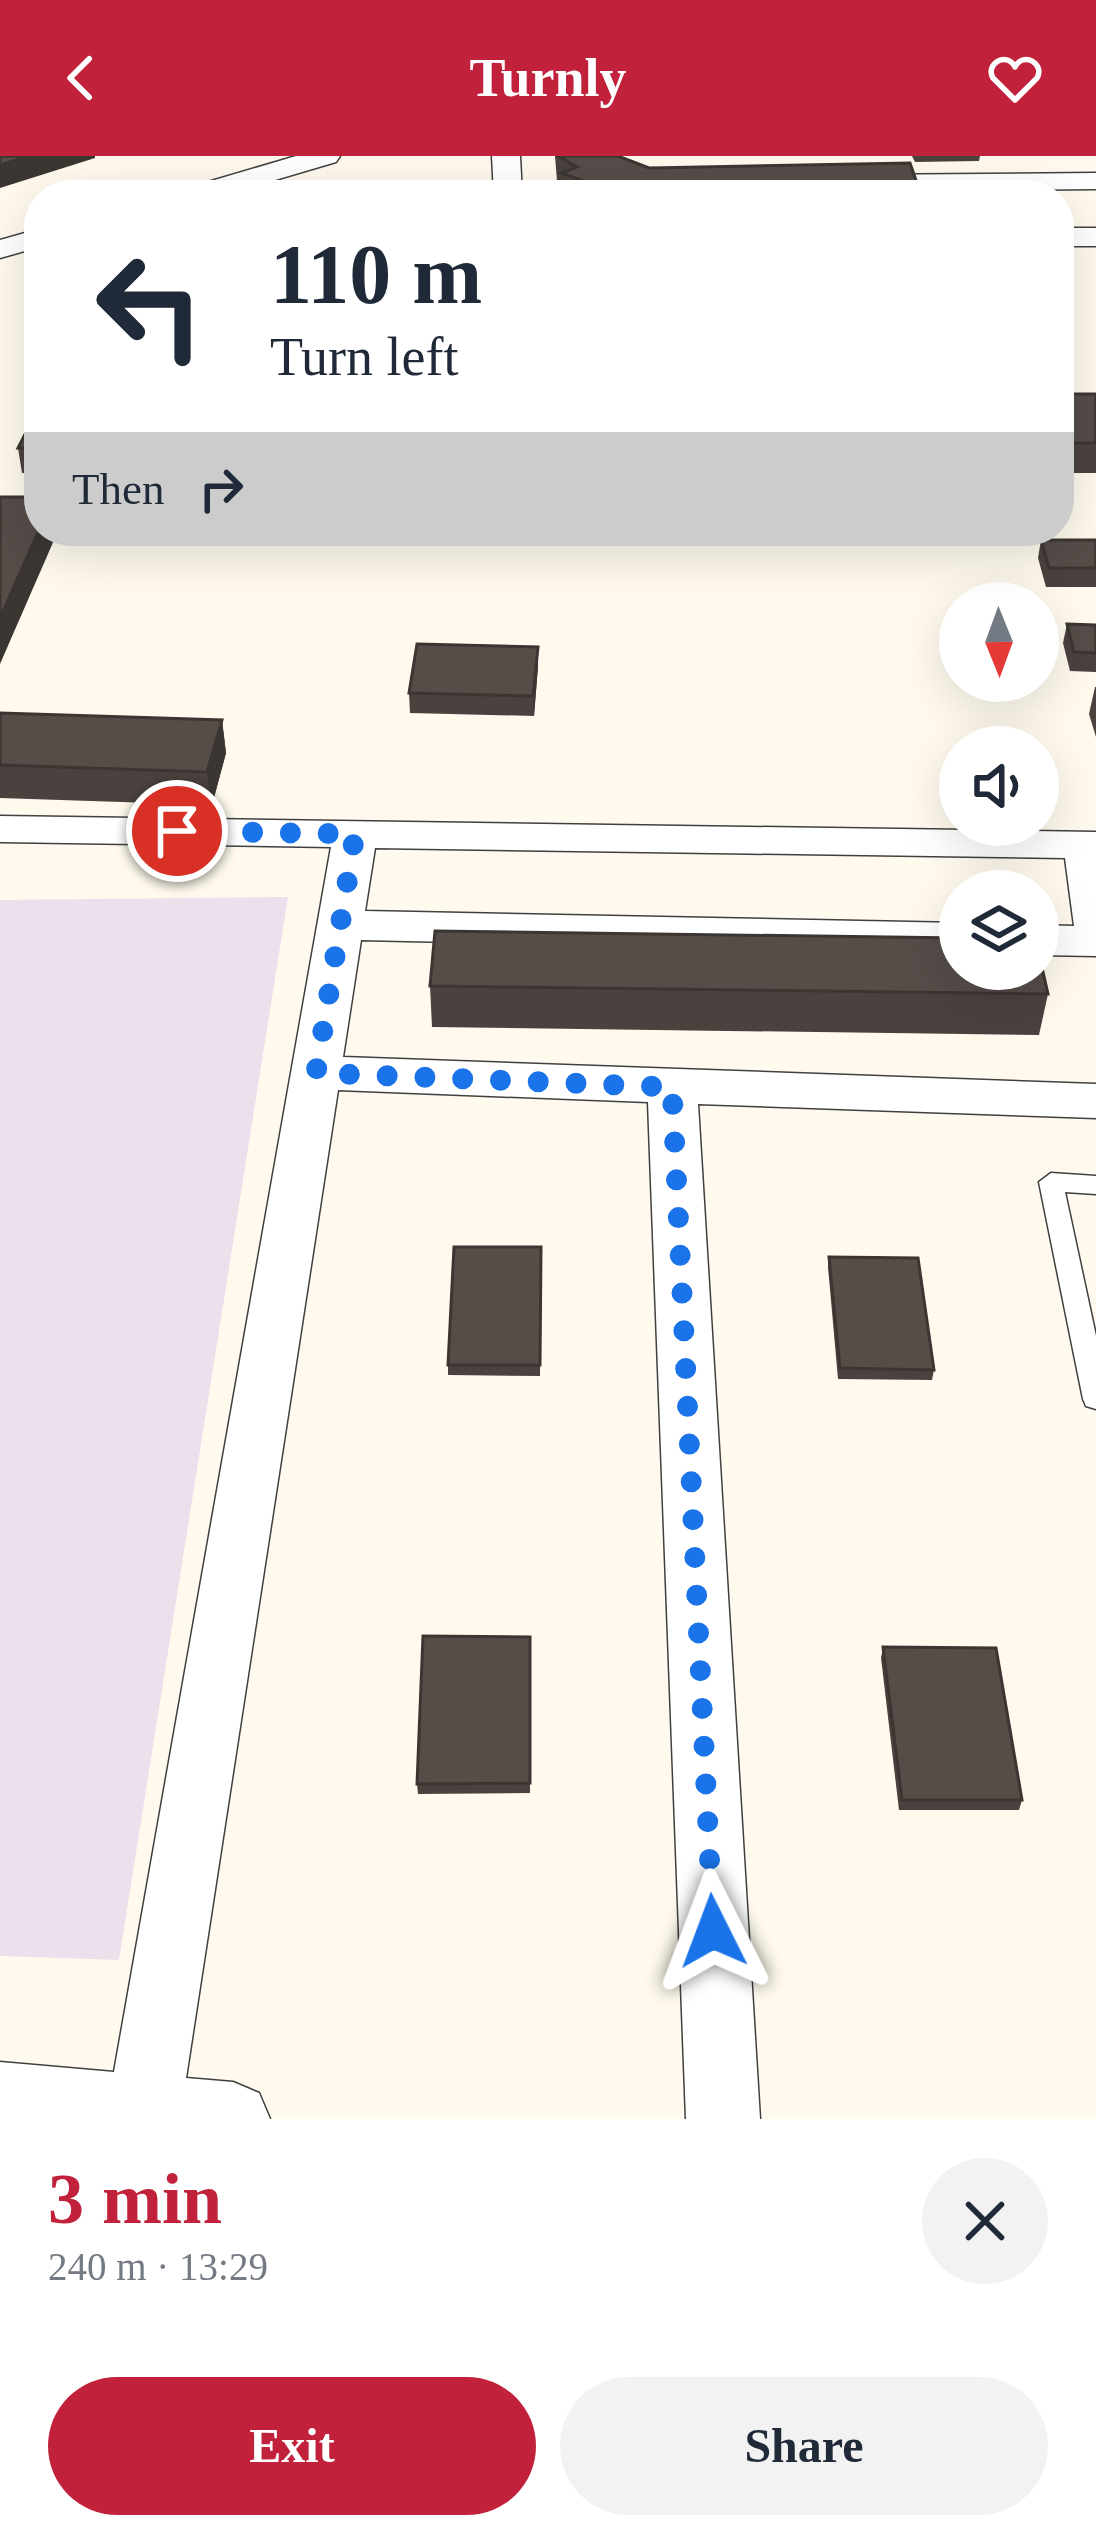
<!DOCTYPE html>
<meta charset="utf-8">
<style>
:root{--surface:#fff;--page:#f2f2f3;--text:#1f2937;--muted:#747a83;--accent:#c1213b}
body{margin:0;font-family:"Times New Roman",serif;background:var(--page);color:var(--text);height:100vh;display:flex;flex-direction:column;font-size:45px;white-space:nowrap}
*{box-sizing:border-box;margin:0}
p{font-size:39px;color:var(--muted)}
.icon{flex:none;width:66px;height:66px;fill:none;stroke:currentColor;stroke-width:2;stroke-linecap:round;stroke-linejoin:round}
.map{position:relative;height:1963px;overflow:hidden}
.details{display:flex;flex-direction:column;background:var(--surface);flex:1}
.details>*{flex:none}
.top-card{position:absolute;left:24px;top:24px;width:1050px;height:366px;border-radius:48px;box-shadow:0 12px 48px #0002;background:#fff;color:var(--text);overflow:hidden}
.needle{width:78px;rotate:179deg}
.controls{position:absolute;left:939px;top:426px;display:grid;gap:24px}
.controls a{display:grid;place-items:center;width:120px;height:120px;border-radius:50%;background:var(--surface);box-shadow:0 12px 48px #0002;font-size:60px}
.pin{position:absolute;display:grid;place-items:center;width:102px;height:102px;color:#fff;margin:-51px;border:6px solid #fff;border-radius:50%;box-shadow:0 3px 12px #0007}
.me{position:absolute;width:132px;margin:-66px;rotate:357deg;stroke-linejoin:round;filter:drop-shadow(0 0 9px #0008)}
.turn{display:flex;align-items:center;gap:42px;height:252px;padding:0 48px;font-size:54px}
.turn .icon{width:156px;height:156px;stroke-width:2.5}
.turn b{display:block;font-size:84px;line-height:102px}
.then{display:flex;align-items:center;height:114px;padding:0 48px;background:#0003;gap:24px;font-size:45px}
.round{display:grid;place-items:center;flex:none;width:126px;height:126px;border-radius:63px;background:var(--page)}
.headline{display:flex;align-items:center;justify-content:space-between;height:204px;padding:0 48px}
h1{font-size:72px;font-weight:800;line-height:90px;color:var(--accent)}
.cta{display:flex;gap:24px;margin-top:auto;padding:24px 48px}
.cta a{flex:1;height:138px;border-radius:72px;background:var(--accent);color:#fff;font-size:48px;font-weight:800;line-height:138px;text-align:center}
.cta a+a{background:var(--page);color:var(--text)}
header{display:flex;justify-content:space-between;align-items:center;height:156px;padding:0 48px;background:var(--accent);color:#fff;font-size:54px;font-weight:800}
.map>svg:first-child{display:block}
.industrial{fill:#eae1ec}
.lines{fill:none;stroke-linecap:round;stroke-linejoin:round}
.service-casing{stroke:#404040;stroke-width:3}
.minor-casing{stroke:#404040;stroke-width:3}
.service{fill:#fff;fill-rule:evenodd}
.minor{fill:#fff;fill-rule:evenodd}
.wall{fill:#4a423f}
.shaded-wall{fill:#3c3633}
.building{fill:#564d49;stroke:#3c3633;stroke-width:3}
.route{stroke:#1a73e8;stroke-width:21;stroke-dasharray:0 37.8}
</style>
<header><svg class="icon" aria-label="back" viewBox="0 0 24 24"><path d="M15 5l-7 7 7 7"/></svg>Turnly<svg class="icon" aria-label="heart" viewBox="0 0 24 24"><path d="M12 20l-8-8c-3-5 5-10 8-4 3-6 11-1 8 4z"/></svg></header>
<div class="map">
<svg width="1096" height="1963" viewBox="0 0 1096 1963">
<rect width="100%" height="100%" fill="#fffaed"/>
<path class="industrial" d="M288 741 119 1804 0 1800V744Z"/>
<g class="lines">
<defs>
<path id="service" d="M1051 1017 1096 1020V1038L1065 1036 1096 1180V1253L1086 1250 1083 1243 1039 1026Z"/>
<g id="minor">
<path d="M296 0H340L336 6 224 39H180L184 33Z"/>
<path d="M492 0H520L522 39H494Z"/>
<path d="M1096 17V33L850 35 836 27 850 19Z"/>
<rect x="1059" y="72" width="37" height="18"/>
<path d="M39 73V91L0 102V84Z"/>
<path d="M0 660 1096 676V800L1038 799V769L1074 770 1065 702 375 692 365 755 960 767V797L361 784 343 901 1096 928V962L698 948 760 1963H686L648 946 338 934 186 1922 233 1926 259 1937 270 1963H0V1906L114 1916 331 691 0 686Z"/>
</g>
</defs>
<use href="#service" class="service-casing"/>
<use href="#minor" class="minor-casing"/>
<use href="#service" class="service"/>
<use href="#minor" class="minor"/>
</g>
<g class="wall">
<path d="M555 0H618L649 12 918 30 917 39H560L558 38Z"/>
<path d="M912 0H980L979 5 915 6Z"/>
<rect x="1059" y="238" width="37" height="79"/>
<path d="M39 251V317H22L18 292Z"/>
<path d="M1041 384H1096V431H1046L1038 402Z"/>
<path d="M1067 468 1096 469V516L1070 515 1063 487Z"/>
<path d="M538 510 534 560 410 557 409 537Z"/>
<path d="M1095 531H1096V581L1089 558Z"/>
<path d="M0 557 222 564 226 597 212 649 0 642Z"/>
<path d="M430 830 1048 838 1039 879 432 871Z"/>
<path d="M541 1091 540 1220 448 1219V1209Z"/>
<path d="M829 1101 934 1214 932 1224 838 1223 828 1111Z"/>
<path d="M530 1481V1637L418 1638 417 1628Z"/>
<path d="M883 1491 1022 1644 1019 1654H899L881 1502Z"/>
</g>
<g class="shaded-wall">
<path d="M29 0H95V2L0 32V9Z"/>
<path d="M628 29 627 39H612V35Z"/>
<path d="M39 375H58L0 508V462Z"/>
<path d="M538 491V510L534 560 533 540Z"/>
<path d="M222 564 226 597 212 649 207 616Z"/>
</g>
<g class="building">
<path d="M0 0H29L0 9Z"/>
<path d="M558 0H618L649 12 910 7 918 30 649 34 628 29 612 35 561 17 577 11Z"/>
<rect x="1059" y="238" width="37" height="49"/>
<path d="M39 251V292H18Z"/>
<path d="M0 341H39V374L0 462Z"/>
<path d="M1041 384H1096V412H1049Z"/>
<path d="M1067 468 1096 469V497L1074 496Z"/>
<path d="M417 488 538 491 533 540 409 537Z"/>
<path d="M0 557 222 564 207 616 0 609Z"/>
<path d="M435 775 960 782V813H1038V794L1048 838 430 830Z"/>
<path d="M454 1091H541L540 1209H448Z"/>
<path d="M829 1101 918 1102 934 1214 840 1212Z"/>
<path d="M423 1480 530 1481V1627L417 1628Z"/>
<path d="M883 1491 996 1492 1022 1644H902Z"/>
</g>
<g class="lines">
<path class="route" d="M177 675 355 678 316 917 672 931 713 1775"/>
</g>
</svg>
<div class="controls">
<a><svg class="needle" viewBox="-14 -14 28 28"><path d="M0-13l5 13h-10z" fill="#e53935"/><path d="M0 13l5-13h-10z" fill="#747a83"/></svg></a>
<a><svg class="icon" aria-label="sound" viewBox="0 0 24 24"><path d="M4 9h4l5-4v14l-5-4H4zM17 9q2 3 0 6"/></svg></a>
<a><svg class="icon" aria-label="layers" viewBox="0 0 24 24"><path d="M12 4l9 5-9 5-9-5zM3 14l9 5 9-5"/></svg></a>
</div>
<div class="pin" style="left:177px;top:675px;background:#d93025"><svg class="icon" aria-label="arrive" viewBox="0 0 24 24"><path d="M6 21V4h12l-3 4 3 4H6"/></svg></div>
<svg class="me" style="left:713px;top:1775px" viewBox="-20 -20 40 40"><path d="M0-17L14 15 0 8-14 15z" fill="#1a73e8" stroke="#fff" stroke-width="4"/></svg>
<div class="top-card">
<div class="turn"><svg class="icon" aria-label="left" viewBox="0 0 24 24"><path d="M17 20v-9H6M10 6l-5 5 5 5"/></svg><div><b>110 m</b>Turn left</div></div>
<div class="then">Then<svg class="icon" aria-label="right" viewBox="0 0 24 24"><path d="M7 20v-9h11M14 6l5 5-5 5"/></svg></div>
</div>
</div>
<section class="details">
<div class="headline"><div><h1>3 min</h1><p>240 m · 13:29</p></div><a class="round"><svg class="icon" aria-label="close" viewBox="0 0 24 24"><path d="M6 6l12 12M18 6L6 18"/></svg></a></div>
<div class="cta"><a>Exit</a><a>Share</a></div>
</section>
